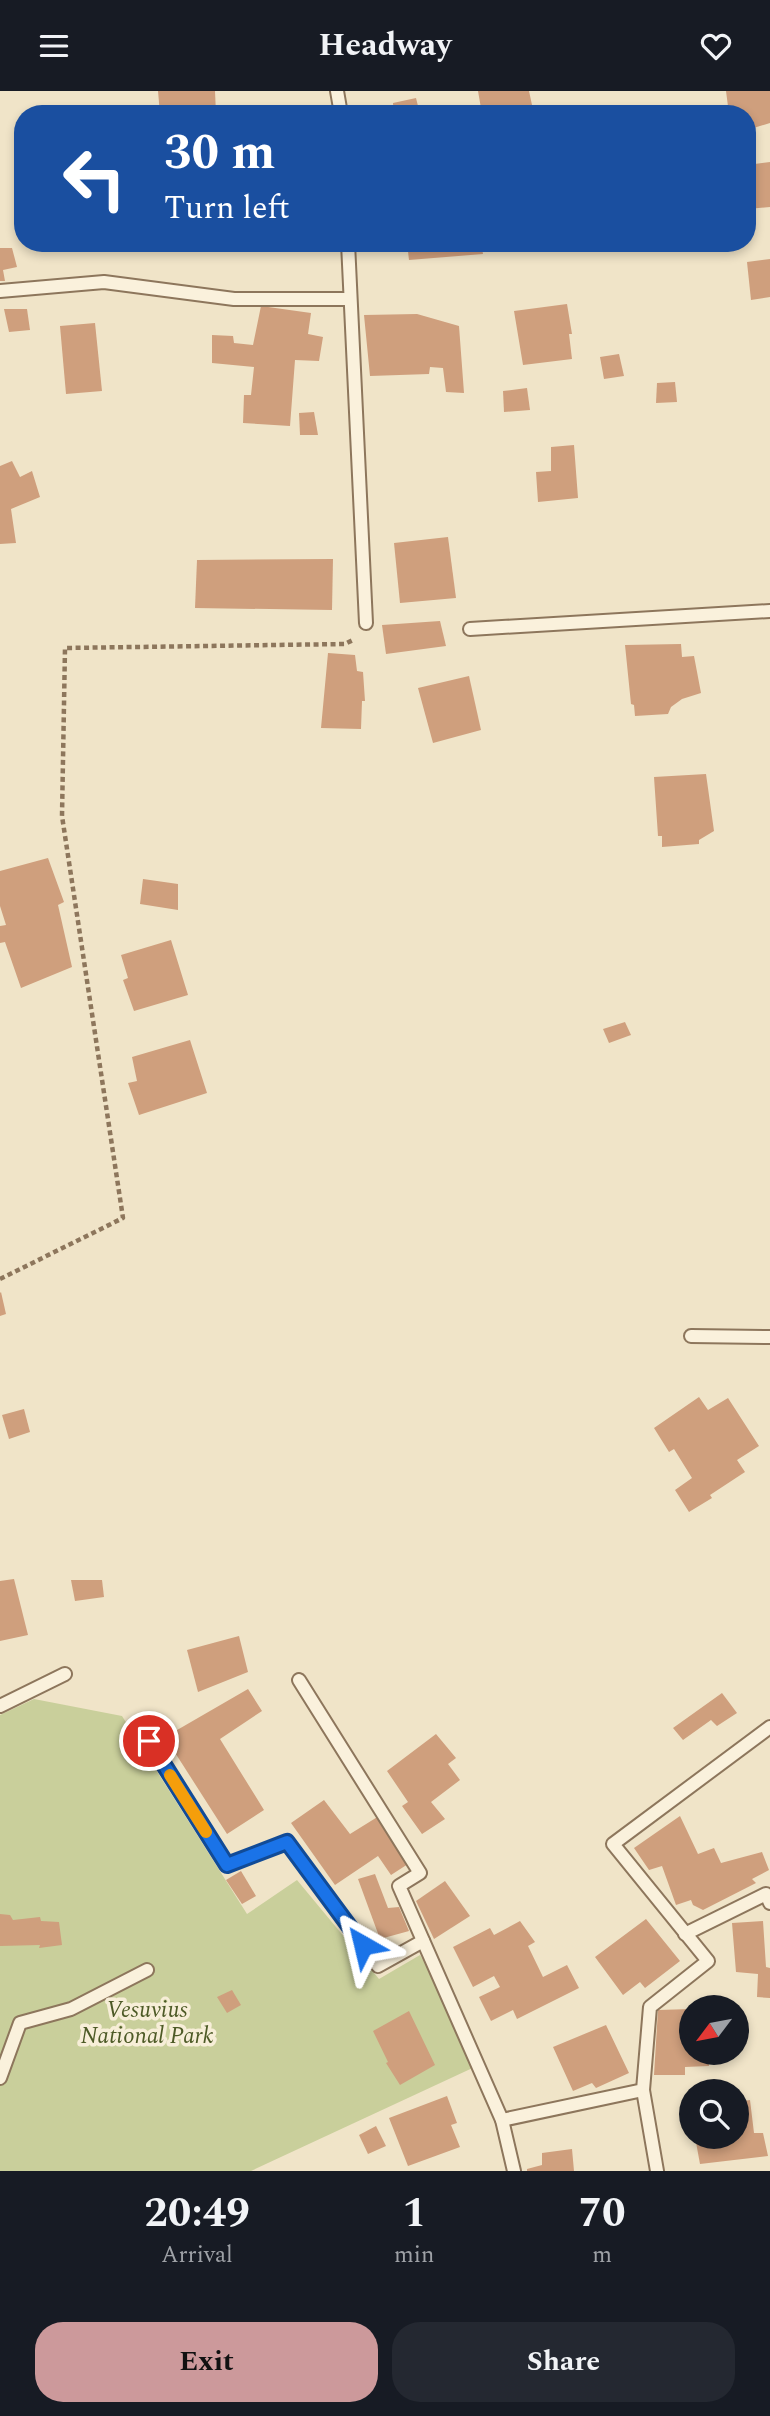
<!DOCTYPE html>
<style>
:root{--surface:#171b24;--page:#242831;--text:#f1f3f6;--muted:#9ea1a6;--accent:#cc999b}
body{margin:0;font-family:Spectral,serif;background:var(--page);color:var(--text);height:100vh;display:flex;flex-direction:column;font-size:26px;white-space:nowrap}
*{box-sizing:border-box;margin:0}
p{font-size:23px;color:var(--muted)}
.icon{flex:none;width:38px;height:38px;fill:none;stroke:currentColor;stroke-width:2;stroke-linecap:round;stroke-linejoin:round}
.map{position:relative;height:2080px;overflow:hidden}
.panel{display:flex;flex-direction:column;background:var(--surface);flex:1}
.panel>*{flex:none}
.hud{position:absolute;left:14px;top:14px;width:742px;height:147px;border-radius:28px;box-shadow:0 4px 10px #0003;background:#1a4fa0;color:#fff;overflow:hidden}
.needle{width:46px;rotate:238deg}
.controls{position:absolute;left:679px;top:1904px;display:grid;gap:14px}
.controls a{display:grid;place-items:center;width:70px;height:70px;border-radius:50%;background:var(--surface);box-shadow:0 4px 10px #0003;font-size:35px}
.pin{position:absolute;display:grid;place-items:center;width:60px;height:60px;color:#fff;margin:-30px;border:4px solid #fff;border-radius:50%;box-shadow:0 2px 7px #0007}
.me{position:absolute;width:77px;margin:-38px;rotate:323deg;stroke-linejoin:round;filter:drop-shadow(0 0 5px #0008)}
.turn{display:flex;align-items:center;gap:24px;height:147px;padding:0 35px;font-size:32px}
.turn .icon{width:91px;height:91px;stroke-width:2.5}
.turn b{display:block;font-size:49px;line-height:60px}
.eta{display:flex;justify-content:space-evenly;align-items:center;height:119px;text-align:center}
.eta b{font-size:42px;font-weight:700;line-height:49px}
.button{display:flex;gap:14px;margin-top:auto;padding:14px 35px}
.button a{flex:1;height:80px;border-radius:28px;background:var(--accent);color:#111;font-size:28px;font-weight:700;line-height:80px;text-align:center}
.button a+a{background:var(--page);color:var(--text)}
header{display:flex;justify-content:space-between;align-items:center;height:91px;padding:0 35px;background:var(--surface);font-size:32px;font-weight:700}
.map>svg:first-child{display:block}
.green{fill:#c9cf9b}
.building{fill:#cf9f7d}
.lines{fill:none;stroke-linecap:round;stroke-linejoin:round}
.lane-casing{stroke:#8d765c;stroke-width:16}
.path{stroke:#8d765c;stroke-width:4.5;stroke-dasharray:5 3.5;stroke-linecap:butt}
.lane{stroke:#faf1dc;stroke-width:12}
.route-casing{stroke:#114b97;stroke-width:18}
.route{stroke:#1a73e8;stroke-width:12}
.slow{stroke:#f59e0b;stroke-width:12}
.labels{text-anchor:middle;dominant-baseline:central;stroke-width:7;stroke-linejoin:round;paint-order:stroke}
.park-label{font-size:23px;font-style:italic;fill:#4d5a26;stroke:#f7eed8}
</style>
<header><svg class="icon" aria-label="menu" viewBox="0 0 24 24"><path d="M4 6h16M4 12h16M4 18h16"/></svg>Headway<svg class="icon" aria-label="heart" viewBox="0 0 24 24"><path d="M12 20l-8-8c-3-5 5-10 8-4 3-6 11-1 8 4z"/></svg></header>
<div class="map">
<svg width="770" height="2080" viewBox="0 0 770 2080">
<rect width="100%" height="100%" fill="#f0e4c8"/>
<path class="green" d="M34 1608 122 1625 247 1823 297 1789 379 1888 420 1864 478 1965 479 1974 251 2080H0V1624Z"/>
<g class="building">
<path d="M158 0H215L216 23H160Z"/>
<path d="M478 0H529L532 14 526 15 528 23H482Z"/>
<path d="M726 0H770V32L747 39V23H729Z"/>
<path d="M416 7 420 23H394L393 12Z"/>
<path d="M770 71V116L747 118V74Z"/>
<path d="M407 152H481L483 163 409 169Z"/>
<path d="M0 157H12L17 176 3 179 5 190H0Z"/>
<path d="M770 168V206L751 209 747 171Z"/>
<path d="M567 213 572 243H569L572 268 523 274 514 220Z"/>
<path d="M261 215 311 222 308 243 323 246 319 270 295 269 290 335 243 332 244 304H251L254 276 212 272V244L233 245 234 252 253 254Z"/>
<path d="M4 218H27L30 239 9 241Z"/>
<path d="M417 223 459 235 464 302 446 301 443 277 430 276 429 283 370 285 364 224Z"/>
<path d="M95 232 102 300 66 303 60 235Z"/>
<path d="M619 263 624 285 604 288 600 266Z"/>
<path d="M675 291 677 311 656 312 657 292Z"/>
<path d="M527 297 530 319 504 321 503 300Z"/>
<path d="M314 321 318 344H300L299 322Z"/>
<path d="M574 354 578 407 538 411 536 381 551 380V356Z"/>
<path d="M12 370 20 386 32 380 40 406 11 418 16 452 0 453V375Z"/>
<path d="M448 446 456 507 400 512 394 452Z"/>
<path d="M333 468 332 519 195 517 197 469Z"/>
<path d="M440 530 446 555 386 563 382 534Z"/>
<path d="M681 553 682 566 694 565 701 602 682 608 671 616 668 623 635 625 634 614 631 613 625 554Z"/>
<path d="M328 562 355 564 357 580 363 581 365 610H362L361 638 321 637Z"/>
<path d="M469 585 481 639 433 652 418 597Z"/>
<path d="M706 683 714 740 699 749V753L662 756V745H658L654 686Z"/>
<path d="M48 767 64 811 58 814 72 876 21 897 5 851 0 852V835L6 834 0 815V780Z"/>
<path d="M143 788 178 793V819L140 813Z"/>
<path d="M171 849 188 904 134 920 123 889 128 887 121 864Z"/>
<path d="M625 931 631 944 609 952 603 938Z"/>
<path d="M190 949 207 1002 139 1024 128 992 137 990 132 966Z"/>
<path d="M1 1201 6 1223 0 1225V1202Z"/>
<path d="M699 1306 708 1319 728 1307 759 1355 737 1369 745 1381 710 1404 712 1407 689 1421 675 1399 692 1387 674 1358 669 1361 654 1337Z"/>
<path d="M24 1318 30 1341 9 1348 2 1324Z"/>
<path d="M14 1488 28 1544 0 1550V1490Z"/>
<path d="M71 1489H102L104 1506 75 1510Z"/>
<path d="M239 1545 248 1581 198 1601 187 1559Z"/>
<path d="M248 1598 262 1620 220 1648 264 1719 227 1743 165 1646Z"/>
<path d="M722 1602 737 1622 717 1635 711 1629 683 1649 673 1637Z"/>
<path d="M436 1643 456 1667 448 1673 460 1689 431 1711 445 1728 422 1743 402 1715 408 1711 387 1680Z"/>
<path d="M324 1709 350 1743 379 1725 408 1773 391 1784 378 1765 335 1794 291 1732Z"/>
<path d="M680 1725 698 1763 714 1757 721 1772 762 1761 769 1779 752 1788 756 1792 703 1819 693 1814 691 1809 676 1814 662 1775 649 1779 634 1757Z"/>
<path d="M241 1780 256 1805 242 1813 226 1789Z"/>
<path d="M375 1783 388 1817 399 1816 409 1840 380 1848 358 1788Z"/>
<path d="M445 1790 470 1825 434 1848 416 1810Z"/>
<path d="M0 1823 10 1824 13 1829 40 1826 41 1830 59 1831 62 1854 39 1857 40 1854 0 1855Z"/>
<path d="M646 1828 680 1870 645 1897 640 1891 623 1904 595 1866Z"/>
<path d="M520 1830 535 1851 528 1855 543 1886 567 1874 579 1897 517 1928 513 1919 491 1930 479 1906 500 1896 494 1885 473 1896 453 1856 490 1837 494 1844Z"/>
<path d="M763 1830 766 1876 770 1877V1907L757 1906 758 1883 736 1881 732 1832Z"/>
<path d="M232 1899 241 1914 227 1922 217 1906Z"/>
<path d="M691 1918V1962H708L709 1975 685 1976V1984H654L658 1919Z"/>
<path d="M409 1920 435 1974 400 1994 386 1972 388 1971 373 1940Z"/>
<path d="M606 1934 629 1982 596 1997 592 1992 573 2000 553 1956Z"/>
<path d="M447 2005 457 2032 451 2034 460 2056 408 2075 389 2027Z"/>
<path d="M750 2009 754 2042H763L768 2065 700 2073 695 2046H737V2011Z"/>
<path d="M691 2014V2030H684L681 2016Z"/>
<path d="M376 2035 386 2055 368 2063 359 2044Z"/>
<path d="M572 2058 574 2080H527V2078L542 2074V2062Z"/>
</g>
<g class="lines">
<defs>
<g id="lane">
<path d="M337 0 341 23"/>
<path d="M348 152 366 532"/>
<path d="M0 200 104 191 234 208H349"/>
<path d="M470 538 770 520"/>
<path d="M691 1245 770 1246"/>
<path d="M299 1589 420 1782 399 1795 502 2029 514 2080"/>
<path d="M0 1615 65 1583"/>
<path d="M149 1650 227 1774 287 1751 378 1875 423 1850"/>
<path d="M685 1843 766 1803 770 1812"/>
<path d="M0 1987 20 1932 71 1918 147 1879"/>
<path d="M643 1999 657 2080"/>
<path d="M502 2029 643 1999 650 1916 708 1870 613 1753 770 1636"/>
</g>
</defs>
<use href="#lane" class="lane-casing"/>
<path class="path" d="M0 1188 123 1127 62 725 65 557 345 553 353 549"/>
<use href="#lane" class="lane"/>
</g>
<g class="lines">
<defs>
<path id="route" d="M149 1650 227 1774 287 1751 363 1854"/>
</defs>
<use href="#route" class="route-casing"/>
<use href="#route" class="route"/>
<path class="slow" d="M170 1684 206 1741"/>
</g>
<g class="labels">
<g class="park-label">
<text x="147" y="1919">Vesuvius<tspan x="147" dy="26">National Park</tspan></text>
</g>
</g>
</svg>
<div class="controls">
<a><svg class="needle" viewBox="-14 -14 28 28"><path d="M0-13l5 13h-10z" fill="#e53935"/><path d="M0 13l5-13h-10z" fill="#9ea1a6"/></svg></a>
<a><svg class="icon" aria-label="search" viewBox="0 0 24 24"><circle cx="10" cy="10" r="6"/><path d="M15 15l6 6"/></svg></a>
</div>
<div class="pin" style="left:149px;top:1650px;background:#d93025"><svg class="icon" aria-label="arrive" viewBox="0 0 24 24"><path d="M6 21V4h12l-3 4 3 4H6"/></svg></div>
<svg class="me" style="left:363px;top:1854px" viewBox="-20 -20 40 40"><path d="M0-17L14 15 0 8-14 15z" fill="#1a73e8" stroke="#fff" stroke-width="4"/></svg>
<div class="hud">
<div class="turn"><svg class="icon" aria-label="left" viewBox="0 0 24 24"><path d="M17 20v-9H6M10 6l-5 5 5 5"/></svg><div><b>30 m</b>Turn left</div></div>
</div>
</div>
<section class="panel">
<div class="eta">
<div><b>20:49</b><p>Arrival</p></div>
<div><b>1</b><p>min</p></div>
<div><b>70</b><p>m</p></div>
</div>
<div class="button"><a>Exit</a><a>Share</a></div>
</section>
